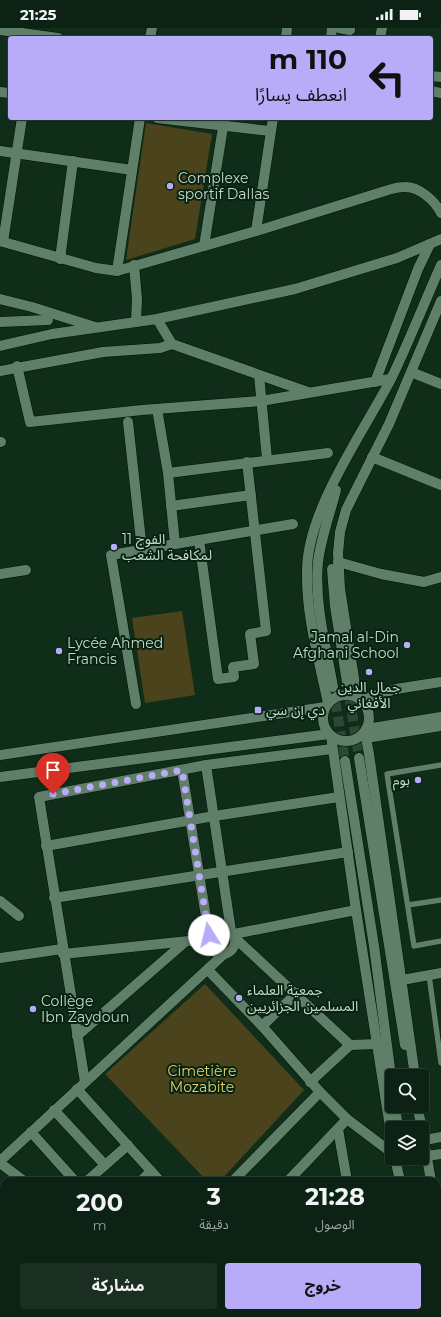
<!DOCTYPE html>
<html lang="ar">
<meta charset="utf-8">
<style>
:root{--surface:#0c2214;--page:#1a2f22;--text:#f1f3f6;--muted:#9aa4a0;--line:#2c3f34;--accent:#b8abf7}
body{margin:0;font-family:Montserrat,"Noto Sans Arabic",sans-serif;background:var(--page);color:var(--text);direction:rtl;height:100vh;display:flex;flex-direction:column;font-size:15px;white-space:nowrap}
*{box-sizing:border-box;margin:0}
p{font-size:13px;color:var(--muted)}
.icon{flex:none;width:22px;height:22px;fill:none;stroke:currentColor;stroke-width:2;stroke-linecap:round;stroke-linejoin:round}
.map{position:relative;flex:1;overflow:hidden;direction:ltr}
.panel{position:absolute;left:0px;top:1149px;width:441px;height:140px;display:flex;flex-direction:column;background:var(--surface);border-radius:12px 12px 0 0;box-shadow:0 1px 3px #0004,0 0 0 1px var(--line);direction:rtl}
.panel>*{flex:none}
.top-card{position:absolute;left:8px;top:8px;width:425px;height:84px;border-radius:4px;box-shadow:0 1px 3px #0004,0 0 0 1px var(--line);direction:rtl;background:#b8abf7;color:#111;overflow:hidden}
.buttons{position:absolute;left:385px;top:1041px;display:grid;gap:8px}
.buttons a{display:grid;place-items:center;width:44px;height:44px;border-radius:4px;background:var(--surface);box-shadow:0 1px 3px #0004,0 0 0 1px var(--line);font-size:20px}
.pin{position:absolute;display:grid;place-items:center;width:34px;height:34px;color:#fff;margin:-41px -17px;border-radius:50% 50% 50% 0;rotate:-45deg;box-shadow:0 0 4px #0007}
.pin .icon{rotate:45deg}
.me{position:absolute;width:44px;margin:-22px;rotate:351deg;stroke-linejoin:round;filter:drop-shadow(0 0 3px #0008)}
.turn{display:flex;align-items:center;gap:14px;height:84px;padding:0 20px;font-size:18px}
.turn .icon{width:52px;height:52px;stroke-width:2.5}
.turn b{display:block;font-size:28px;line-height:34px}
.eta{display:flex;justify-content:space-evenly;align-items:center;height:68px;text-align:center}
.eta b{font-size:24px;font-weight:700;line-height:28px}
.primary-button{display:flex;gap:8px;margin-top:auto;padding:8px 20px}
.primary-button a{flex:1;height:46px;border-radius:4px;background:var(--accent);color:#111;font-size:16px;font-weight:700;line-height:46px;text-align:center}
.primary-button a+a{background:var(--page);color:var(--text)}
.status{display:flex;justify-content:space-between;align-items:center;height:28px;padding:0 20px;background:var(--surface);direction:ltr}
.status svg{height:11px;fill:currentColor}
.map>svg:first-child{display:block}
.green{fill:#4b431c}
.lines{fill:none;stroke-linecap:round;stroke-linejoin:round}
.secondary-tunnel{stroke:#2c4735;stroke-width:10;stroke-dasharray:10 5;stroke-linecap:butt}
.lane-casing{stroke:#001505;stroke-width:6}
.street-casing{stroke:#001505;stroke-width:11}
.secondary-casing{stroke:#001505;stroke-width:11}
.lane{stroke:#607f69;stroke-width:5.5}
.street{stroke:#607f69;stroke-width:10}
.secondary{stroke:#607f69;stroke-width:10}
.route{stroke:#b8abf7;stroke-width:7;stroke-dasharray:0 12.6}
.poi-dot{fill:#b8abf7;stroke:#062311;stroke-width:1.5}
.labels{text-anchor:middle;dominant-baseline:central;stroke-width:4;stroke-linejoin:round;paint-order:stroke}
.poi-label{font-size:14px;fill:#c8d8cc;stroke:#062311;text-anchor:start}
.park-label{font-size:14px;fill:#e5d06c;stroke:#062311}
</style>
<div class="status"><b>21:25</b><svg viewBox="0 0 49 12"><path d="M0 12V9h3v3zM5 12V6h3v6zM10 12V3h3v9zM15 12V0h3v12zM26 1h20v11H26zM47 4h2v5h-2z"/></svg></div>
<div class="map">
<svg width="441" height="1289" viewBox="0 0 441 1289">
<rect width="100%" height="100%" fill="#102d1a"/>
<g class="green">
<path d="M146 95 212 106 195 211 126 232Z"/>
<path d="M182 583 195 667 145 675 132 590Z"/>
<path d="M205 956 304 1062 220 1153H207L105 1046Z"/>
</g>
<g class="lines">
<g class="secondary-tunnel">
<path d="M347 654 359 730"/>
<path d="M333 659 345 733"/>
</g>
<defs>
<g id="lane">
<path d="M441 737 387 746 414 918 441 913"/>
<path d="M408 877 441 872"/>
<path d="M429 947 441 1035"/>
</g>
<g id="street">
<path d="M339 0 350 2V0"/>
<path d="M0 2 58 10"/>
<path d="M150 10 152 0"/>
<path d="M286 10 287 0"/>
<path d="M331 10 332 0"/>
<path d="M380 10 382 0"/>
<path d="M431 48 441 49"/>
<path d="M431 63 441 65"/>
<path d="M0 64 10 65"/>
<path d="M157 90 270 103"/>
<path d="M0 123 132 142"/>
<path d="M256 203 273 90"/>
<path d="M0 213 96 240 117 243 263 201 385 163C391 161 397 159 404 159 419 158 435 173 441 185"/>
<path d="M3 214 22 90"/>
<path d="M204 218 223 99"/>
<path d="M60 231 73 133"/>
<path d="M134 237 137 271 136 294"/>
<path d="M117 243 140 90"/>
<path d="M0 271 32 279 95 299"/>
<path d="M157 291 172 316"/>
<path d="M0 294 48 292"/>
<path d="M0 318 52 306 157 291 295 261 397 230 441 211"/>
<path d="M17 338 30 394 142 382 261 373 390 351"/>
<path d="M0 343 103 324 160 320 172 316 308 364"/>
<path d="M411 344 441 356"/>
<path d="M259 347 267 431"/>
<path d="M375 354 418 241 430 216"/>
<path d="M157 381 168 445 175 516"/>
<path d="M128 394 142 522"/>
<path d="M0 414H1"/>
<path d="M372 429 441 457"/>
<path d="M168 445 328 425"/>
<path d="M171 478 251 467"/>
<path d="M199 512 218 651 234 649 233 639 254 636 250 606 266 603 247 434"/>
<path d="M338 534 381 546 424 554 441 549"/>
<path d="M0 546 26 542"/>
<path d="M136 676 111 527 293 496"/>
<path d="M366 710 441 698"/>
<path d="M206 737 231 903"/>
<path d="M182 742 209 907"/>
<path d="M46 818 214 788 339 769"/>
<path d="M54 870 348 824"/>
<path d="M0 873 19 888"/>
<circle cx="222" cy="913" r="13"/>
<path d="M234 906 356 882"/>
<path d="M235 910 350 1017 377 1016"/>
<path d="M63 926 208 911"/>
<path d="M0 930 62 921"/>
<path d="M208 942 262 998 320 1064 347 1091 392 1125"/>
<path d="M402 952 441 945"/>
<path d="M262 998 297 965"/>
<path d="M77 1008 185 914"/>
<path d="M85 1054 39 769 206 737 332 721"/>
<path d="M310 1054 350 1017"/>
<path d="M77 1061 160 1153"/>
<path d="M54 1082 105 1137"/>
<path d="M338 1101 347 1153"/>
<path d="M31 1104 75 1153"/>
<path d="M425 1112 441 1109"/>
<path d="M427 1128 441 1126"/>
<path d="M0 1133 224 926"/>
<path d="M0 1135 24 1153"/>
<path d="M87 1153 128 1117"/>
<path d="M141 1153 151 1143"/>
<path d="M233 1153 320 1064"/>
<path d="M288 1153 347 1091"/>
<path d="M437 1189 441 1188"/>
<path d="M0 1220 4 1228"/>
<path d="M0 1280H4"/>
<path d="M79 1285 80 1289"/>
<path d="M212 1285 216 1289"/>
<path d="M278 1285 279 1289"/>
<path d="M115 1289 119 1285"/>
<path d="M172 1289 177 1285"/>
<path d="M343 1289 369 1285"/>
</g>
<g id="secondary">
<path d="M332 541 335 578 347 654"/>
<path d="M333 659C326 618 314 575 318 534 321 509 330 486 336 462"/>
<circle cx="346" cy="690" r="23"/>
<path d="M357 669 340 561 338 525 340 504 346 482 389 396 441 273"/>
<path d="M361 672 396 661 441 654"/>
<path d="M328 675C319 632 306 587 307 543 307 482 363 405 391 351 409 314 424 275 441 237"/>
<path d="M366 701 441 689"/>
<path d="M362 707 366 710 369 726 415 1048"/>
<path d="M331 708 356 882 392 1112"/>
<path d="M0 727 325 679"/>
<path d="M359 730 405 1017"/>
<path d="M345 733 374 918 392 1056"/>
<path d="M0 749 329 706"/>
<path d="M395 1078 398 1100"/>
<path d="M417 1078 422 1100"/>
<path d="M422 1101 431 1153"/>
<path d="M395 1130 400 1153"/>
<path d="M437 1197 441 1224"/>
<path d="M422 1285 423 1289"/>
</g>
</defs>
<use href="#lane" class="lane-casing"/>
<use href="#street" class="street-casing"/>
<use href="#secondary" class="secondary-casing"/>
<use href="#lane" class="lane"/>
<use href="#street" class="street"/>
<use href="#secondary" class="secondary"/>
</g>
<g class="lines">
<path class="route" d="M53 766 182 742 209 907"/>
</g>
<g class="poi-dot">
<circle cx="170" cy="158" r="4"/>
<circle cx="114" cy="519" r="4"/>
<circle cx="407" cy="617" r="4"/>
<circle cx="59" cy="623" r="4"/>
<circle cx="369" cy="644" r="4"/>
<rect x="254" y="678" width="8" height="8" rx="2"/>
<circle cx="418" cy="752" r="4"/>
<circle cx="239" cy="970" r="4"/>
<circle cx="33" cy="981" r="4"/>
</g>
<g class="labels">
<g class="poi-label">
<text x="178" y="150">Complexe<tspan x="178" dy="16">sportif Dallas</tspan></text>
<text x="122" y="511">الفوج 11<tspan x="122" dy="16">لمكافحة الشعب</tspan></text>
<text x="399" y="609" text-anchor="end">Jamal al-Din<tspan x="399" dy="16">Afghani School</tspan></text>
<text x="67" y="615">Lycée Ahmed<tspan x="67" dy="16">Francis</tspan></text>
<text x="369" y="659" text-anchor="middle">جمال الدين<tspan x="369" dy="16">الأفغاني</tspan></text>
<text x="266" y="682">دي إن سي</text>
<text x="410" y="752" text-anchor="end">بوم</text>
<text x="247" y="962">جمعية العلماء<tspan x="247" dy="16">المسلمين الجزائريين</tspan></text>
<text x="41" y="973">Collège<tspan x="41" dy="16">Ibn Zaydoun</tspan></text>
</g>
<g class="park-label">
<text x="202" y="1043">Cimetière<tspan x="202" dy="16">Mozabite</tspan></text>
</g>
</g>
</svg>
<div class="buttons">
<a><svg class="icon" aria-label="search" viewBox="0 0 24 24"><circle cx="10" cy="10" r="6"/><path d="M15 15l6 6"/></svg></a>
<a><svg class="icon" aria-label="layers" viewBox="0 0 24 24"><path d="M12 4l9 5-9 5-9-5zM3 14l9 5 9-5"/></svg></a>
</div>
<div class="pin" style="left:53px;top:766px;background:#d93025"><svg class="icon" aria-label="arrive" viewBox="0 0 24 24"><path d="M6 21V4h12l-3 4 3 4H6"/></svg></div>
<svg class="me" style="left:209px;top:907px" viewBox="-20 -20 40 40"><circle r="19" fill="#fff"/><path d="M0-13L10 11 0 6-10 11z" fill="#b8abf7"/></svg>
<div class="top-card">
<div class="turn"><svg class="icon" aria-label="left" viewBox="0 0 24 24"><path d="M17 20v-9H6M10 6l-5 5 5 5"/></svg><div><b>110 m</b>انعطف يسارًا</div></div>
</div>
<section class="panel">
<div class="eta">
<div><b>21:28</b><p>الوصول</p></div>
<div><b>3</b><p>دقيقة</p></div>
<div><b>200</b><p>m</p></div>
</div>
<div class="primary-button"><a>خروج</a><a>مشاركة</a></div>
</section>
</div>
